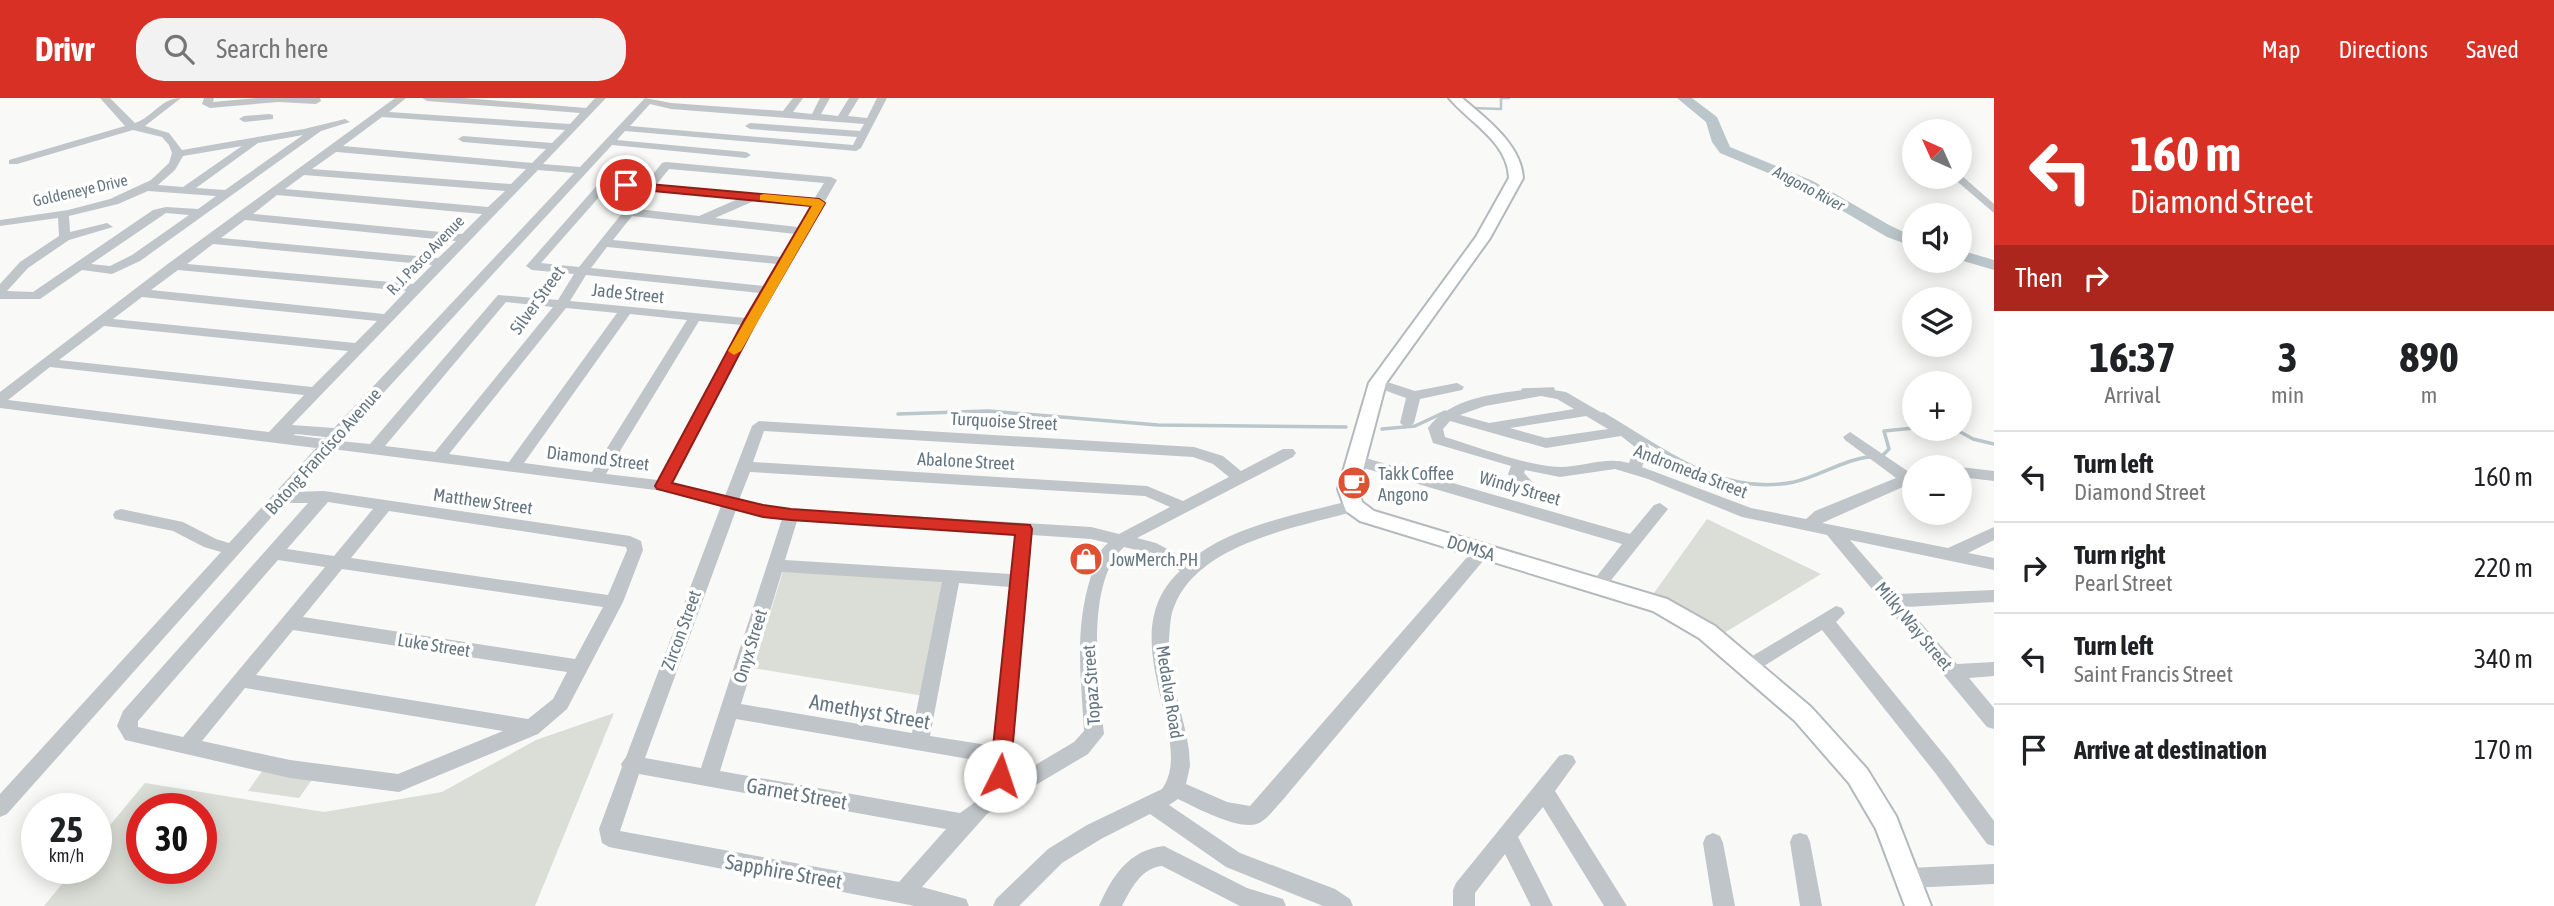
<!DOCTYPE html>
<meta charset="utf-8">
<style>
:root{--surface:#fff;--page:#f2f2f2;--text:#202124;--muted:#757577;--line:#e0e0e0;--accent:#d93025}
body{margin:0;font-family:"Asap Condensed",sans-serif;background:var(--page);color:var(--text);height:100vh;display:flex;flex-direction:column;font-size:26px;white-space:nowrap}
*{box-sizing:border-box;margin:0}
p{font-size:23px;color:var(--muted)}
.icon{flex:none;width:38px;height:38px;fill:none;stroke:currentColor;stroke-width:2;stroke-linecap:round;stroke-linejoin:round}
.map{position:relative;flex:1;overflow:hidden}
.details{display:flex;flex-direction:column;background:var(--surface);width:560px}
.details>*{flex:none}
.top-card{background:#d93025;color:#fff;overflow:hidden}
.needle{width:46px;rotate:315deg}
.buttons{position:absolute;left:1902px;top:21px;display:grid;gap:14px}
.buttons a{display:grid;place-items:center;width:70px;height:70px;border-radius:50%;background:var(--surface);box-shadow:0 4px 18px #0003;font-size:35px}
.speed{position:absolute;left:21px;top:695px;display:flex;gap:14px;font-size:35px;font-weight:700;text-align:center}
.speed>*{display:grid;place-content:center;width:91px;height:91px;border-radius:50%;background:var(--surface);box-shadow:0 4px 18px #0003;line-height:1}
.speed small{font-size:18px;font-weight:400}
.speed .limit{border:10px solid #d22;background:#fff;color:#111}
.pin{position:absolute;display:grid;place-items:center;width:60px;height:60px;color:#fff;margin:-30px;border:4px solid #fff;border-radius:50%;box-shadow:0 2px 7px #0007}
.me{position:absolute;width:77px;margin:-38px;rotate:4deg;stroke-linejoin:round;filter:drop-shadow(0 0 5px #0008)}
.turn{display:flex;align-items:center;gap:24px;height:147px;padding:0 21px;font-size:32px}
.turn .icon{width:91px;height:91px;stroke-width:2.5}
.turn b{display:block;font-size:49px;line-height:60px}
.then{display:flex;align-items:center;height:66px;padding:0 21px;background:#0003;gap:14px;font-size:26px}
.eta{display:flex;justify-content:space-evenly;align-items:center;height:119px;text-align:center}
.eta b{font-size:42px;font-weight:700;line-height:49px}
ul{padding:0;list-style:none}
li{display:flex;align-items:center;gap:21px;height:91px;padding:0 21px;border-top:2px solid var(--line)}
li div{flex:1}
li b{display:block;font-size:26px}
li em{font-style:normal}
header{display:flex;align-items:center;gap:42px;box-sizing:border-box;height:98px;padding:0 35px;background:var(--accent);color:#fff}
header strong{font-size:33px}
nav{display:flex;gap:38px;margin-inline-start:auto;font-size:24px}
.search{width:490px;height:63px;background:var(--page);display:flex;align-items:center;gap:18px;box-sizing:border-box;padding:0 24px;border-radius:28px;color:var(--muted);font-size:26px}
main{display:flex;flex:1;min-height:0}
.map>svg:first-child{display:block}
.green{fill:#daded6;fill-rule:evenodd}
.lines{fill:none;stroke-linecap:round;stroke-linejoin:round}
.stream-far1{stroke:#bac6ca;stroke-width:2.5}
.stream{stroke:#bac6ca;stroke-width:3.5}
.river{fill:#bac6ca;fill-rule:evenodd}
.major-casing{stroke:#b4b9bd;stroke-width:4}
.minor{fill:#c0c5c9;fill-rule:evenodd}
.major{fill:#fff;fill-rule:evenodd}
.route{fill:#d93025;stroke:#8d1f18;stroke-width:2}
.slow{fill:#f59e0b}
.labels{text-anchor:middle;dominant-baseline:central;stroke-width:7;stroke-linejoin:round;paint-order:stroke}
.far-water-label{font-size:16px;font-style:italic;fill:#60757b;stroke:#fff}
.far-street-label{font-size:16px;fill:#657681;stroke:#fff}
.street-label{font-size:18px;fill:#657681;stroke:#fff}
.poi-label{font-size:18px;fill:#657681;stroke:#fff;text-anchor:start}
.near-street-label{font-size:21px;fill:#657681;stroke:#fff}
</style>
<header>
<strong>Drivr</strong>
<div class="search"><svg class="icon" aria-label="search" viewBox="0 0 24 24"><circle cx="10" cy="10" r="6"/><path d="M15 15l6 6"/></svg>Search here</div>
<nav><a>Map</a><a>Directions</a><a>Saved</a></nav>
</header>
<main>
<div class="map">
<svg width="1994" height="808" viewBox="0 0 1994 808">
<rect width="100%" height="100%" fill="#f9f9f7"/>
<g class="green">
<path d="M1707 421 1821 476 1724 535 1654 495Z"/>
<path d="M784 470 946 481 924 598 753 570Z"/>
<path d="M614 615 535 808H44L75 770H96V744L145 685 324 714 442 694 536 642ZM201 710V770H142V710Z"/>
<path d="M263 672 314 679 299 700 248 693Z"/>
</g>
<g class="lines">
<path class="stream-far1" d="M1472 10 1501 11V0H1509"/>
<g class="stream">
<path d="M1523 292 1553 291"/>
<path d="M898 316 988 313 1158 327 1346 329"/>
<path d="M1603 316C1663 351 1721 399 1794 384 1820 378 1845 361 1870 359"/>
<path d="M1382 331 1415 328 1445 314"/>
<path d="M1955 331 1973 341 1994 346"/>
<path d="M1881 359 1889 351 1884 333 1914 330"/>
</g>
<g class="river">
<path d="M1677 0H1692L1717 19 1730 49 1813 83 1889 127 1914 139V149L1887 139 1802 89 1720 55 1712 44 1706 24Z"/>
<path d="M1960 152 1994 162V172L1960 162Z"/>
</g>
<defs>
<path id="major" d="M1449 0H1462C1486 21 1521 46 1523 80L1490 140 1386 285 1358 391 1362 404 1374 413 1667 501 1715 528 1811 609 1867 671 1896 718 1931 808H1905L1876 731 1849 685 1795 623 1699 540 1653 513 1360 423 1346 413 1338 391 1369 285 1476 139 1509 80C1508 44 1470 25 1449 0Z"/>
</defs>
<use href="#major" class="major-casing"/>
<g class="minor">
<path d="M100 0H110L135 25C153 19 161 0 181 0L145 28 169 35 182 52 304 31 345 21 350 24 321 33 140 163 112 176 82 172 40 201H0V186L20 164 59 138 58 120 0 128V122L68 112 110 101 151 82 169 65 172 55 169 47 162 39 133 32 17 66H9V62L125 28ZM303 37 225 92 196 90 258 45ZM242 48 183 89 158 87 175 72 183 58ZM148 93 216 98 198 111 166 109 153 112 33 194 7 193 28 170 69 142 113 129 107 125 70 134 69 118 118 106ZM166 115 189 117 132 157 110 168 91 166Z"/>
<path d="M204 0H214L213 4 256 0H320L321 3 316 6 278 4 210 10 202 6Z"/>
<path d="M395 0H406L389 14 570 26 580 15 427 3 422 0H464L586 10 595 0H606L543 66 580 69 645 0 671 5 783 13 793 0H803L793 14 812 16 820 0H830L821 16 838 18 849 0H859L848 18 867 20 877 0H887L861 50 856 53 625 33 617 42 746 54 751 57 746 60 612 47 339 343 370 346 498 197 558 202 574 176 532 172 526 168 600 84 645 86 662 65 666 64 831 79 837 82C781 180 726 282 672 385L725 398 752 328 759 323 1194 349 1223 358 1241 373 1283 351H1293L1296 355 1293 359 1137 440 1156 445 1190 463C1229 428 1303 415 1353 402L1361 408 1359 412C1301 429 1198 444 1174 509 1170 518 1170 531 1169 541 1167 578 1184 616 1189 652L1190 668 1186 686 1227 704 1250 708 1476 449H1488L1490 453 1488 457 1281 704C1275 710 1269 719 1261 724 1244 736 1195 709 1178 701L1169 707 1240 755 1335 791 1350 801 1353 808H1323L1226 769 1150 716 1101 741 1062 765 1019 808H993L996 801 1048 751 1087 727 1162 691C1198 641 1109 538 1180 473L1145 454 1124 449C1084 486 1099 586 1104 636L1088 656 987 716 922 789 966 801 969 808H915L609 749 602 745 599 731 622 669 621 666 626 659 721 408 663 393 332 351 294 394 324 393 630 438 641 443 643 452 623 504 567 611 538 636 406 691 399 694 290 680 125 642 117 628 123 613 308 405H284L7 716 0 719V696L221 454 204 449 173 433 115 421 113 417 115 413 121 411 183 424 216 441 229 445 316 350 0 310V294L169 165ZM650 6 671 11 864 26 860 33 750 25 745 28 750 31 857 39 853 47 630 28ZM382 19 565 32 552 45 463 38 458 41 463 44 546 51 532 65 343 48ZM336 54H337L526 71 511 86 312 71ZM669 71 824 85 814 101 656 87ZM538 72 574 75 334 330 292 327ZM304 77 505 93 488 109 285 91ZM607 90 640 93 579 169 541 165ZM651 93 738 101 699 118 637 111ZM277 97 482 116 462 136 253 116ZM754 103 811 108 798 129 715 120ZM632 118 795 136 781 159 613 142ZM245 122 456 143 438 160 221 140ZM213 146 432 167 413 186 187 166ZM607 149 777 166 764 188 591 170ZM178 172 406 193 384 216 151 192ZM586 177 760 195 746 220 570 203ZM142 199 377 223 355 245 113 221ZM506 204 553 209 435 354 385 348ZM566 210 617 215 509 364 449 356ZM630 216 687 222 592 374 524 365ZM699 223 742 227 658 382 606 376ZM104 228 348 253 312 289 59 262ZM50 269 304 297 269 334 8 302ZM764 333 1193 359 1213 366 1229 379 1183 403 1147 388 753 364ZM296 336 326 339 324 341 293 337ZM750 374 1145 398 1170 409 1119 436 1091 429 791 411 739 402ZM328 404 373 411 334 458 287 451ZM736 412 782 421 701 670 645 660ZM389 413 626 449 627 452 608 497 351 460ZM797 423 1015 436 1011 476 785 462ZM1032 437 1091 441 1108 445C1097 454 1095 465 1091 478 1074 532 1081 578 1084 633L1074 644 1010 682ZM278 462 325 469 183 639 138 629V623ZM342 471 603 509 575 561 303 519ZM782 474 942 484 912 635 741 606ZM959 485 1010 489 994 648 930 638ZM293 532 567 574 553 601 528 621 256 577ZM245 590 503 633 398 676 290 662 202 643ZM736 621 992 665 989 694 960 715 720 673ZM639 676 946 731 899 784 620 733Z"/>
<path d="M269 16 273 17V21L244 24 239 21 244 18Z"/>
<path d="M1961 77 1994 106V115L1952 79Z"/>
<path d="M1378 281 1415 293 1457 285 1464 289 1462 292 1420 301 1414 325 1407 330 1400 325 1406 300 1373 288 1371 285 1373 282Z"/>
<path d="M1541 290 1566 294 1645 340 1649 349 1642 369 1751 410 1806 421 1815 413 1896 380 1845 342 1843 339 1850 334 1909 374 1914 373V384L1822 425 1948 450 1994 429V442L1968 455 1994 460V472L1850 442 1897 496 1994 492V504L1907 509 1957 566 1994 564V578L1969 580 1994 610V631L1987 629 1827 437 1742 419 1648 381 1615 371 1560 379 1525 372 1524 375 1541 393 1533 398C1523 396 1514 384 1508 376L1511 368 1433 345 1428 330C1452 297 1504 295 1541 290ZM1541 298 1557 301 1574 311 1489 325 1460 317 1485 308ZM1586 318 1608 331 1546 340 1510 330ZM1450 323 1546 350 1621 338 1635 349 1629 365C1605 358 1583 369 1560 369 1530 369 1475 348 1445 339L1443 331Z"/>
<path d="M1355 357 1630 436 1654 407 1660 405 1668 411 1604 491H1592L1590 487 1622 446 1350 366 1347 362 1350 358Z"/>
<path d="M1959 369H1960L1994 373V383L1960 379Z"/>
<path d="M1836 508 1842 510 1845 515 1836 524 1950 664 1994 723V748L1987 746 1936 676 1822 532 1756 573 1750 575 1744 573 1741 568 1744 563Z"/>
<path d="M1566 656 1573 658 1576 664 1555 693 1627 808H1604L1543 709 1518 739 1553 808H1531L1505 756 1475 795V808H1453V792L1456 785 1559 658Z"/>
<path d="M1713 735 1720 738 1723 745 1735 808H1713L1703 745 1706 738Z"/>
<path d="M1800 735 1807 737 1810 744 1822 808H1800L1790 744 1793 737Z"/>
<path d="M1164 748 1247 790 1283 801 1286 808H1240L1162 768C1141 770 1131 791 1122 808H1099C1112 778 1129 752 1164 748Z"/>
<path d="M1994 766V786L1909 790 1901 787 1898 780 1901 773 1909 770Z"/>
</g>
<use href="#major" class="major"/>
</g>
<path class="route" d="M626 84 819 101 825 105 756 224 672 385 763 407 791 411 1030 427 1032 431 1010 678 1007 684 1000 687 993 684 990 678 1015 437 791 422 763 419 657 391 655 388 743 224 811 108 622 90 621 87Z"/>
<path class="slow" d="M764 96 819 101 825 105 741 253 734 257 728 253 812 108 760 102V97Z"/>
<defs>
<symbol id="cafe-disc" viewBox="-11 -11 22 22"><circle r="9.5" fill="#de5233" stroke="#fff"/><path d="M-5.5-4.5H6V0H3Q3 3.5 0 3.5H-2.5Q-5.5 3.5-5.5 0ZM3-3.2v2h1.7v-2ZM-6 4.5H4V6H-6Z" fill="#fff"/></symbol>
<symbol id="shop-disc" viewBox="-11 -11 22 22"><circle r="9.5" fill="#de5233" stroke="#fff"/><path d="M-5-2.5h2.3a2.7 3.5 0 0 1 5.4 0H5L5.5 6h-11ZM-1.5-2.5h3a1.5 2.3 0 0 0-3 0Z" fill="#fff"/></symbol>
</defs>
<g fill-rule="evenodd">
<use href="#cafe-disc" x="1335" y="366" width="38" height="38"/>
<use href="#shop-disc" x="1067" y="442" width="38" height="38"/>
</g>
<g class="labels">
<g class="far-water-label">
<text transform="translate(1809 90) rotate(28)">Angono River</text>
</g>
<g class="far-street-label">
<text transform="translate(80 92) rotate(-13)">Goldeneye Drive</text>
<text transform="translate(425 157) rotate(-46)">R. J. Pasco Avenue</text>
</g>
<g class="street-label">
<text transform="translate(628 195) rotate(6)">Jade Street</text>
<text transform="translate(537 202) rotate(-54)">Silver Street</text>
<text transform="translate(1004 323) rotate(3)">Turquoise Street</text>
<text transform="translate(323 353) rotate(-48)">Botong Francisco Avenue</text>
<text transform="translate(598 360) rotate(7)">Diamond Street</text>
<text transform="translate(966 363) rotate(3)">Abalone Street</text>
<text transform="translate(1691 373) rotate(21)">Andromeda Street</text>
<text transform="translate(1520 390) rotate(16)">Windy Street</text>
<text transform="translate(483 403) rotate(8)">Matthew Street</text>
<text transform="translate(1471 450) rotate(17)">DOMSA</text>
<text transform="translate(1914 528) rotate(50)">Milky Way Street</text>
<text transform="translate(681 532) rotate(-70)">Zircon Street</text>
<text transform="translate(434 547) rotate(9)">Luke Street</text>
<text transform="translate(750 548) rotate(-73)">Onyx Street</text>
<text transform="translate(1091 587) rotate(-94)">Topaz Street</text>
<text transform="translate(1170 594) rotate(81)">Medalva Road</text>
</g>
<g class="poi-label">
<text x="1378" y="375">Takk Coffee<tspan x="1378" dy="21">Angono</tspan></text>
<text x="1110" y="461">JowMerch.PH</text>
</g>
<g class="near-street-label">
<text transform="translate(870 613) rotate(10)">Amethyst Street</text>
<text transform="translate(797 695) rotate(10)">Garnet Street</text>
<text transform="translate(784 773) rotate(10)">Sapphire Street</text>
</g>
</g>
</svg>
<div class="buttons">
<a><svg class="needle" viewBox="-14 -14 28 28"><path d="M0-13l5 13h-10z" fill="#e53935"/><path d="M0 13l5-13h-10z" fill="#757577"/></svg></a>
<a><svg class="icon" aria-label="sound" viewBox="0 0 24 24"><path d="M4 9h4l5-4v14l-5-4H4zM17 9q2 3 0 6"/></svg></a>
<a><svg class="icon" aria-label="layers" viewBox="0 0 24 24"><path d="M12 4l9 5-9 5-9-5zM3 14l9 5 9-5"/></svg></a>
<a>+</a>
<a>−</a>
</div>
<div class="speed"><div>25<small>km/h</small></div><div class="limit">30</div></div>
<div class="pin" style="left:626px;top:87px;background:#d93025"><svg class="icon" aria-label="arrive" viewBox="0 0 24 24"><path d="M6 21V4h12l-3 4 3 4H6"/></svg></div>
<svg class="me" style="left:1000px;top:678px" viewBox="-20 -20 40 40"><circle r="19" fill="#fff"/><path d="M0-13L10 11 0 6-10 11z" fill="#d93025"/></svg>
</div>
<section class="details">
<div class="top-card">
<div class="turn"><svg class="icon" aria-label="left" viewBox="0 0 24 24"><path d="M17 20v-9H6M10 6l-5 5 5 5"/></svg><div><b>160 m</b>Diamond Street</div></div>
<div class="then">Then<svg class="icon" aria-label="right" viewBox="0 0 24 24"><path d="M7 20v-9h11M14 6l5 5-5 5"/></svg></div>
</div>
<div class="eta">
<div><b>16:37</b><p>Arrival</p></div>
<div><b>3</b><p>min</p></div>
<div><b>890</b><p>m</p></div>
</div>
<ul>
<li><svg class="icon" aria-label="left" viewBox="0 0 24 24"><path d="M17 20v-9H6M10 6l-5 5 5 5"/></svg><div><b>Turn left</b><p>Diamond Street</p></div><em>160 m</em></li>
<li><svg class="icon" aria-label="right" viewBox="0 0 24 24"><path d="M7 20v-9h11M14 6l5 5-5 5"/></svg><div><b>Turn right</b><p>Pearl Street</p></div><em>220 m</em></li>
<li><svg class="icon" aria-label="left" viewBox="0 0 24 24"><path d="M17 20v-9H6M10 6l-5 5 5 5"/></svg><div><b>Turn left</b><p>Saint Francis Street</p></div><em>340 m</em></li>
<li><svg class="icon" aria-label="arrive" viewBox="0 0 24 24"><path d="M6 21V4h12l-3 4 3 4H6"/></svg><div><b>Arrive at destination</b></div><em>170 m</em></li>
</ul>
</section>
</main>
